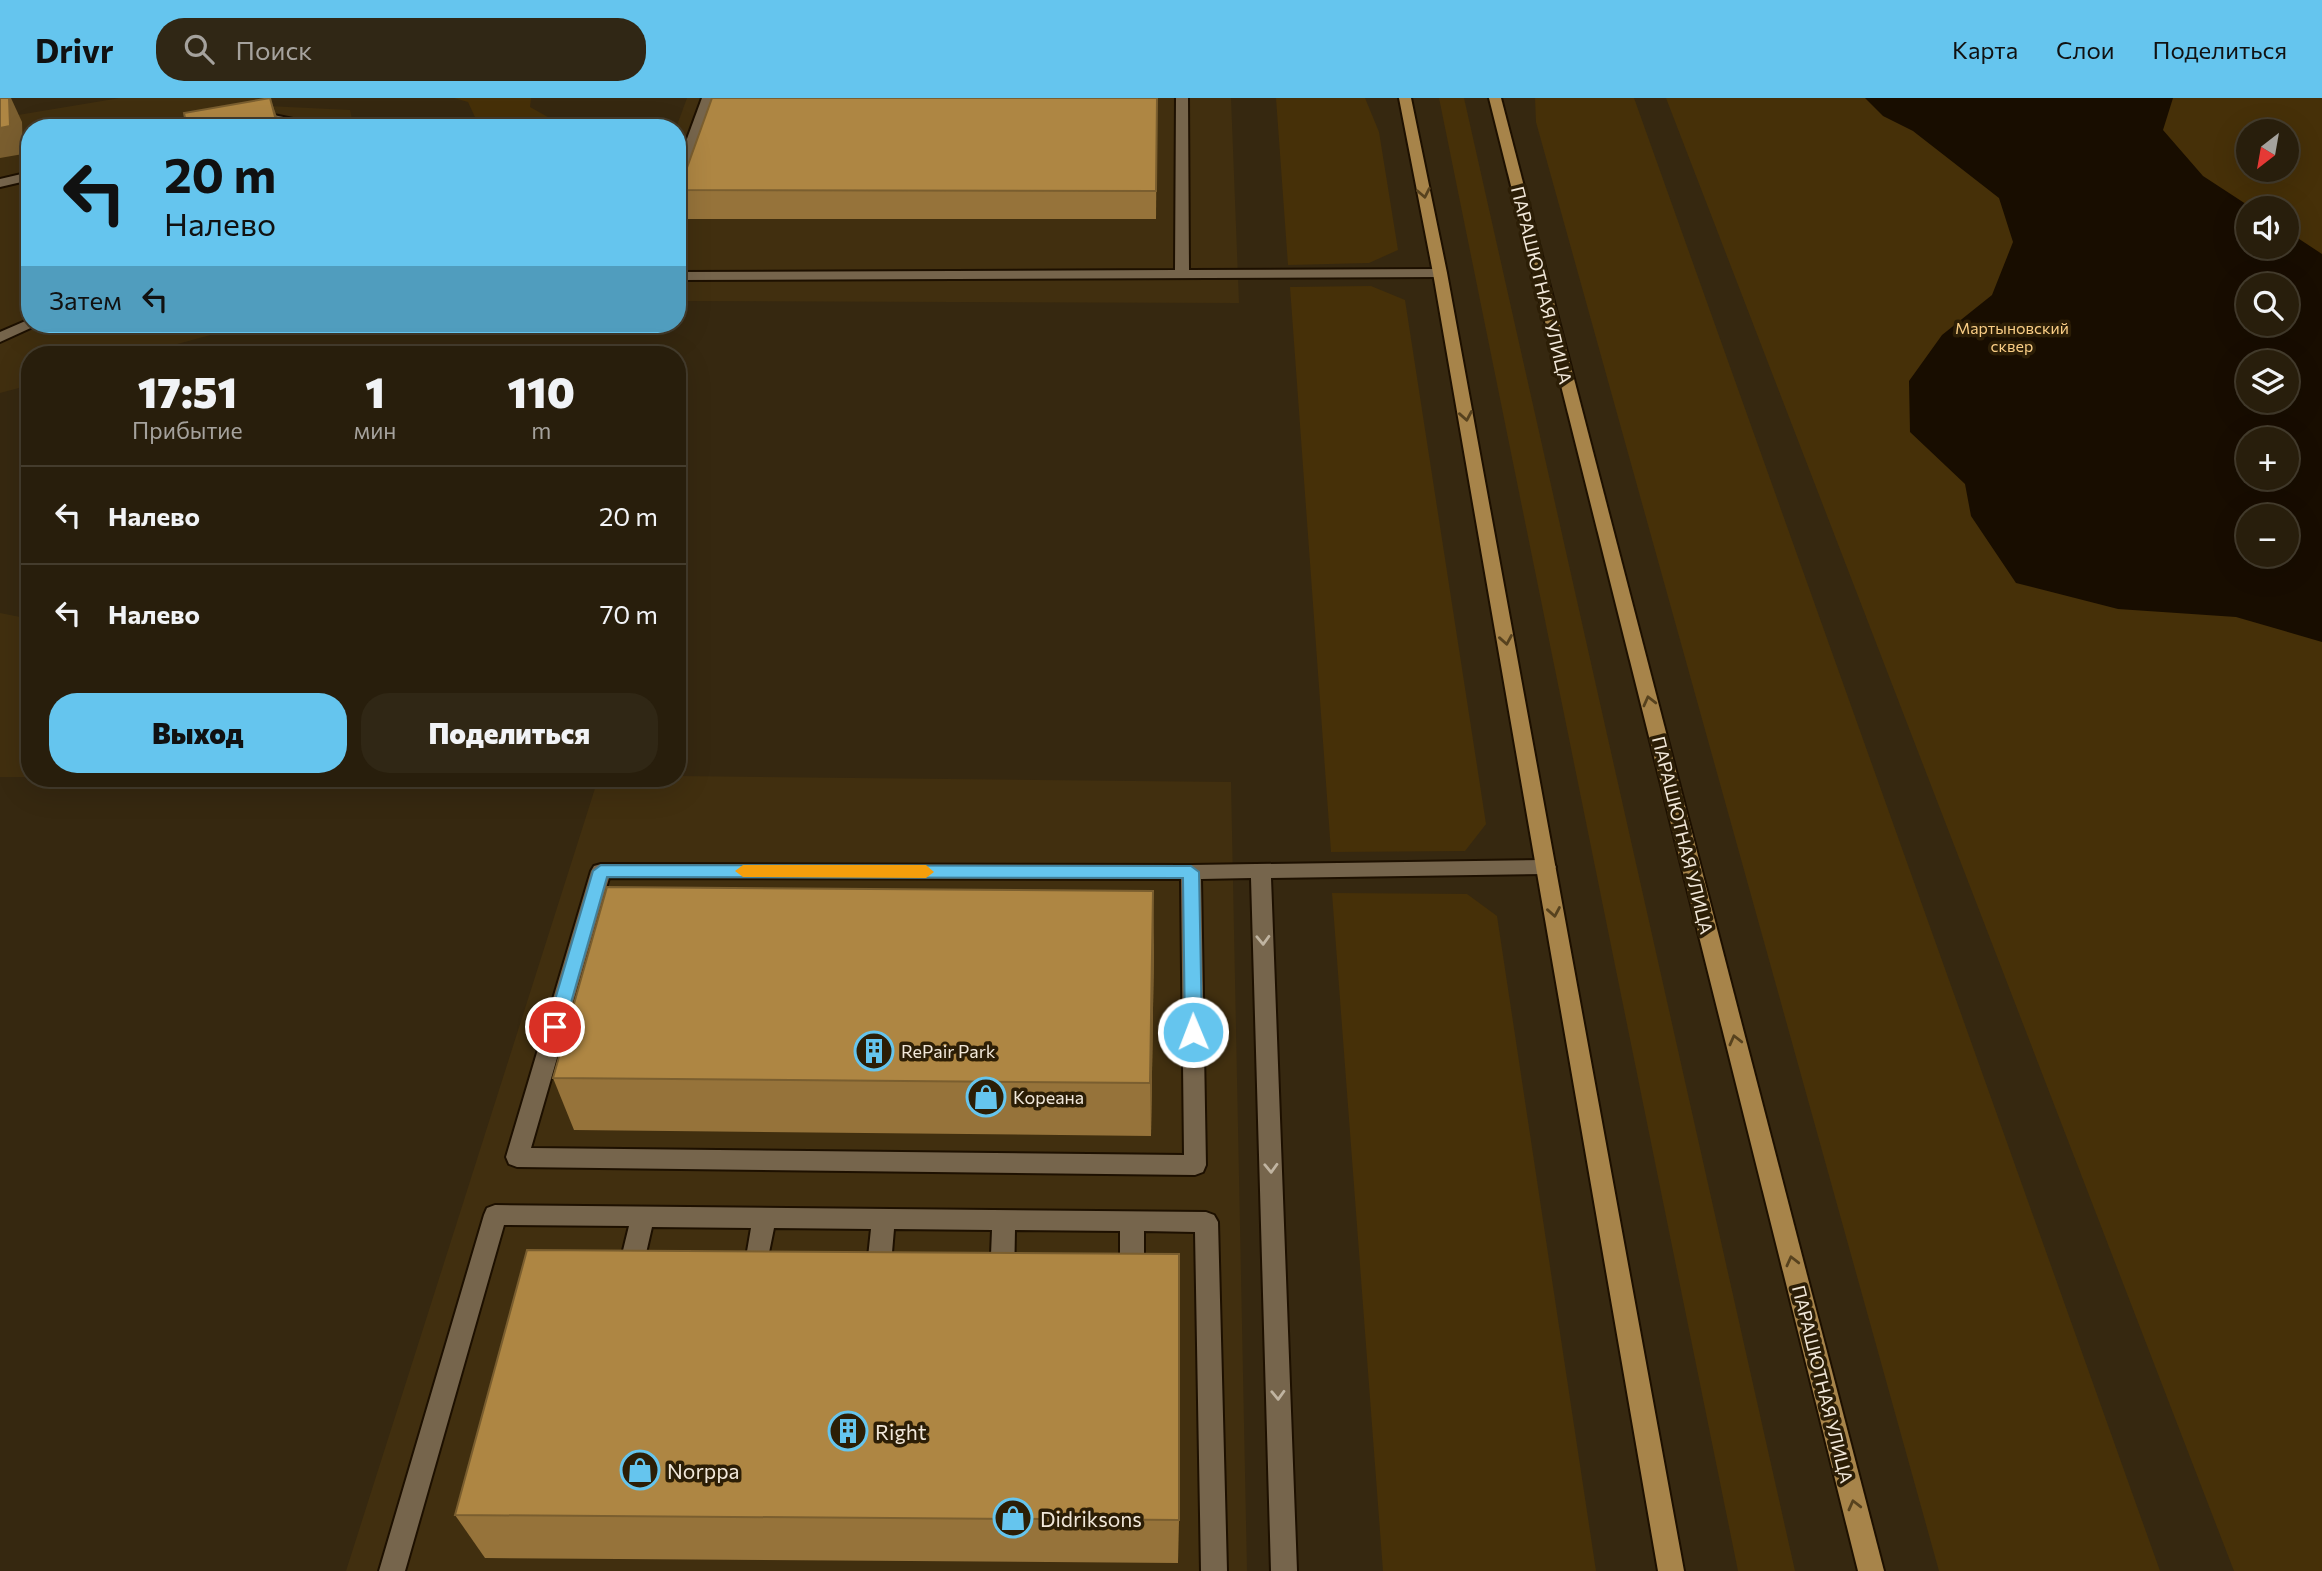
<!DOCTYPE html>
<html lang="ru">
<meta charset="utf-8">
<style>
:root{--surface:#281e0c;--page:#302715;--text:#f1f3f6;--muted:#a5a29d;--line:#443c2d;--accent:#65c5ee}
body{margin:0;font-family:Commissioner,sans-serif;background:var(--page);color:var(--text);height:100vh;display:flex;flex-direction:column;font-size:26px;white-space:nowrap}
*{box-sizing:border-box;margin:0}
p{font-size:23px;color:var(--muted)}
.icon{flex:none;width:38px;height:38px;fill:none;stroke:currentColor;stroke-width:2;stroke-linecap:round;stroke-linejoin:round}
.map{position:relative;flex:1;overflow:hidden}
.drawer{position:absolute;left:21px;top:248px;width:665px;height:441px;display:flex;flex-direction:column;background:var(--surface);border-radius:28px;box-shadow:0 7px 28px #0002,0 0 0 2px var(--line)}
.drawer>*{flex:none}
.banner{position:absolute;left:21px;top:21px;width:665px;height:214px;border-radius:28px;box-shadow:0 7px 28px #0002,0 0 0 2px var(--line);background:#65c5ee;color:#111;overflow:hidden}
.needle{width:46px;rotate:211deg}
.tools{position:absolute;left:2236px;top:21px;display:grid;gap:14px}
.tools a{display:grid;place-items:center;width:63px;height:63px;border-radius:50%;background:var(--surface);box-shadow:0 7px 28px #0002,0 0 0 2px var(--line);font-size:35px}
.pin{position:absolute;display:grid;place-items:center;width:60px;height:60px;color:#fff;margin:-30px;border:4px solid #fff;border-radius:50%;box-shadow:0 2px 7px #0007}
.me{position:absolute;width:77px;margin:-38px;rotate:359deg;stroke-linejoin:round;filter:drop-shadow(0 0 5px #0008)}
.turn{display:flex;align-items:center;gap:24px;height:147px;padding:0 28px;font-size:32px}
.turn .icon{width:91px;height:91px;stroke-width:2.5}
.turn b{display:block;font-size:49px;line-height:60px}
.then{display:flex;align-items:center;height:66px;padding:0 28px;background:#0003;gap:14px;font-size:26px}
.eta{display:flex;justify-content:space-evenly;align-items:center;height:119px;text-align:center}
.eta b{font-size:42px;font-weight:800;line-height:49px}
.button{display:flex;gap:14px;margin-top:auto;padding:14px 28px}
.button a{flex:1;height:80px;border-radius:28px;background:var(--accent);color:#111;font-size:28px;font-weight:800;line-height:80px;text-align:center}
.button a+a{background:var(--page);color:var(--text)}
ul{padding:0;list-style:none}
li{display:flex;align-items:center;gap:21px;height:98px;padding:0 28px;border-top:2px solid var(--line)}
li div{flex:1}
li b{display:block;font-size:26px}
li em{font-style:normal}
header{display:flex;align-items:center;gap:42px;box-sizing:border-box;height:98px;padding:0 35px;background:var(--accent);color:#111}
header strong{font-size:33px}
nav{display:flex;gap:38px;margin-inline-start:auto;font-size:24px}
.search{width:490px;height:63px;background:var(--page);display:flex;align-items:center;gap:18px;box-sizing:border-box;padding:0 24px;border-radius:28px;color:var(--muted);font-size:26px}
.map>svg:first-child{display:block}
.built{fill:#412f0f}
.green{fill:#463008;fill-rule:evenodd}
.water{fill:#180d00;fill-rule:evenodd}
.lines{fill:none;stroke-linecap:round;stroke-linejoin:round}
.service-casing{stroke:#1d1000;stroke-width:4}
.primary-casing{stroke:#1d1000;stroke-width:4}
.service{fill:#76654c;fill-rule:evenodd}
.primary{fill:#a7844a;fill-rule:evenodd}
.wall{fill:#96733a}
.shaded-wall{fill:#7a5e2f}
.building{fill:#ae8643;stroke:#7a5e2f;stroke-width:2}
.oneway{stroke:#57421e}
.oneway2{stroke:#c0b4a1}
.route{fill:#65c5ee;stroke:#42809b;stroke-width:2}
.slow{fill:#f59e0b}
.labels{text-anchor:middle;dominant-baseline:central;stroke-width:7;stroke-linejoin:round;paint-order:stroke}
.far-park-label{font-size:16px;fill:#f9cd85;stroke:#2c1e06}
.street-label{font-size:18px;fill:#f2e8da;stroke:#2c1e06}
.poi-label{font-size:18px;fill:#f2e8da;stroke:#2c1e06;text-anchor:start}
.near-poi-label{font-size:21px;fill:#f2e8da;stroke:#2c1e06;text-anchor:start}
</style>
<header>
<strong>Drivr</strong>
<div class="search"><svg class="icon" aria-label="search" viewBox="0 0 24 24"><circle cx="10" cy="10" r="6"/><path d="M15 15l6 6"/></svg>Поиск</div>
<nav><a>Карта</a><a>Слои</a><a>Поделиться</a></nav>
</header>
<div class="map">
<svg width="2322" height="1473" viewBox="0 0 2322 1473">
<rect width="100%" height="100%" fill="#362810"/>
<g class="built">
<path d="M120 0H269L268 8 350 12 354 30H30V226H251L137 257H30V287L0 295V20Z"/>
<path d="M687 0H1231L1239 205 677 203 676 30Z"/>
<path d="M0 515 30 521V679H0Z"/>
<path d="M677 678 1231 684 1247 1473H346L598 681H677Z"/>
</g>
<g class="green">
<path d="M454 0H531L530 9 555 23 558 30H480L468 4Z"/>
<path d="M1276 0H1365L1379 34 1398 152 1369 165 1288 167Z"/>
<path d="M1439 0H1464L1795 1473H1738Z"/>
<path d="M1535 0H1634L2160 1473H1939L1536 24Z"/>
<path d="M1666 0H2322V1473H2234ZM2249 33H2287V72H2249ZM2249 110H2287V149H2249ZM2249 187H2287V226H2249ZM2249 264H2287V303H2249ZM2249 341H2287V380H2249ZM2249 418H2287V457H2249Z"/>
<path d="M1371 188 1405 202 1486 726 1465 753 1331 754 1290 189Z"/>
<path d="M1332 795 1467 796 1497 818 1596 1473H1383Z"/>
</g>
<path class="water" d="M1865 0H2173L2163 32 2203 78 2252 110H2249V149H2287V133L2322 156V544L2236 519 2118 511 2016 485 1971 418 1965 386 1910 334 1909 283 1942 237 1992 197 2013 144 1999 100 1913 33 1883 18ZM2249 187H2287V226H2249ZM2249 264H2287V303H2249ZM2249 341H2287V380H2249ZM2287 418V457H2249V418Z"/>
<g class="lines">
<defs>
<g id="service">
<path d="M702 0H714L683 86 677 90V68Z"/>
<path d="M1176 0H1188L1189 172 1440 171 1447 175 1440 179 677 182V174L1175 172Z"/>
<path d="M269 16 293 21 303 30C291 30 282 24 270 23 251 23 232 30 213 30L249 18Z"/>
<path d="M30 74V82L0 89V81Z"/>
<path d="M30 221V226H37L35 228 0 244V234Z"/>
<path d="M1546 762 1553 764 1556 769 1553 774 1546 776 1271 780 1297 1473H1271L1251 780 1201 781 1206 1067 1203 1074 1195 1077 517 1069 509 1066 506 1059 591 773 594 768 601 766 1191 767ZM609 780 1181 781 1184 1057 531 1050Z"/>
<path d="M495 1107 1206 1114 1214 1117 1218 1124 1227 1473H1201L1195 1134 1144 1133V1179L1140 1186 1132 1190 1124 1186 1120 1179V1133L1015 1132 1014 1182 1010 1189 1002 1193 994 1189 990 1182 992 1132 894 1131 890 1178 886 1185 878 1189 870 1185 866 1178 871 1131 774 1130 763 1184 755 1188 747 1184 743 1177 751 1130 652 1129 641 1177 637 1184 629 1188 621 1184 617 1177 629 1128 504 1127 405 1473H379L484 1117 487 1110Z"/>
</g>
<g id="primary">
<path d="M1399 0H1411L1447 175 1684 1473H1658L1433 175Z"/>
<path d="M1489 0H1501L1884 1473H1858Z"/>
</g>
</defs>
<use href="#service" class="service-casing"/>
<use href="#primary" class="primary-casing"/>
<use href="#service" class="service"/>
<use href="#primary" class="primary"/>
</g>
<g class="wall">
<path d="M1157 0 1156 121H685L679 92Z"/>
<path d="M1154 847 1151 1038 574 1032 553 980Z"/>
<path d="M455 1417 1179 1422 1178 1465 485 1460Z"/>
</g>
<g class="shaded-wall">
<path d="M9 0H11L22 24 23 56 0 60V30Z"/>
<path d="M270 0 281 30H278Z"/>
<path d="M1153 793 1154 847 1151 1038 1150 985Z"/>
</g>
<g class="building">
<path d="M0 0H9L10 28 0 30Z"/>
<path d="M270 0 278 30H187L184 15Z"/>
<path d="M712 0H1157L1156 93 679 92Z"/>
<path d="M607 789 1153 793 1150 985 553 980Z"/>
<path d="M527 1152 1179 1156V1422L455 1417Z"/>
</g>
<defs><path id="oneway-chevron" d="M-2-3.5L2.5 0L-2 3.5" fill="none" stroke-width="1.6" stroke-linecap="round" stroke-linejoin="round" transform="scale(1.75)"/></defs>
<g class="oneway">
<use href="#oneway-chevron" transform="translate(1424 95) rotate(79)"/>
<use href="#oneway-chevron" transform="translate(1466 318) rotate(80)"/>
<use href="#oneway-chevron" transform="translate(1506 542) rotate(80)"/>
<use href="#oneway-chevron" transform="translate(1649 603) rotate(-104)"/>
<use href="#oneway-chevron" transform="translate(1554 814) rotate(80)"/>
<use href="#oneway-chevron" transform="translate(1735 942) rotate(-104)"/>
<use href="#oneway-chevron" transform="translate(1792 1163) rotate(-104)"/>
<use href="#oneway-chevron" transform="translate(1854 1407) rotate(-104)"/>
</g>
<g class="oneway2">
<use href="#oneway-chevron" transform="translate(1263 842) rotate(88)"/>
<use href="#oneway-chevron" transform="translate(1271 1070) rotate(88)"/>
<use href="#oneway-chevron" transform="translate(1278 1297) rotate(88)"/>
</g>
<path class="route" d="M601 767 1191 768 1199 774 1202 934 1200 939H1187L1185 934 1183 780 607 779 564 929 561 934H549L547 929 593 773Z"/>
<path class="slow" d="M743 767H926L934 774 926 780 743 779 735 773Z"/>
<defs>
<symbol id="building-ring" viewBox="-11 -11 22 22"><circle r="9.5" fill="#2c1e06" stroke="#65c5ee" stroke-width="1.5"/><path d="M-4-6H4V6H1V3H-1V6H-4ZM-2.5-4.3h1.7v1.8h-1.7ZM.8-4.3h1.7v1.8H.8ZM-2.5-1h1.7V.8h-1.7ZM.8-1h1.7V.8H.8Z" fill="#65c5ee"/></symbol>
<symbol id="shop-ring" viewBox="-11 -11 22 22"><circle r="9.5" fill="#2c1e06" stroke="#65c5ee" stroke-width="1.5"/><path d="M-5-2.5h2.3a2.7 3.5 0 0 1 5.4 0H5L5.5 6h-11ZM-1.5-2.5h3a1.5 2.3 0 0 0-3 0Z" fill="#65c5ee"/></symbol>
</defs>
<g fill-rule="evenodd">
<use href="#building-ring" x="852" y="931" width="44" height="44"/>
<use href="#shop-ring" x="964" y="977" width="44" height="44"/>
<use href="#building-ring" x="826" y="1311" width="44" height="44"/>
<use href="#shop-ring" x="618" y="1350" width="44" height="44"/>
<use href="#shop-ring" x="991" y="1398" width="44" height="44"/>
</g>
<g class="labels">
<g class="far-park-label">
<text x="2012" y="229">Мартыновский<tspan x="2012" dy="18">сквер</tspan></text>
</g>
<g class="street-label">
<text transform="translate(1542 187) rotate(76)">ПАРАШЮТНАЯ УЛИЦА</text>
<text transform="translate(1683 737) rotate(76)">ПАРАШЮТНАЯ УЛИЦА</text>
<text transform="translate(1823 1286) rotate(76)">ПАРАШЮТНАЯ УЛИЦА</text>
</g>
<g class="poi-label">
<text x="901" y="953">RePair Park</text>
<text x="1013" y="999">Кореана</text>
</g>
<g class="near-poi-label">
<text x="875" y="1333">Right</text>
<text x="667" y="1372">Norppa</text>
<text x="1040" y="1420">Didriksons</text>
</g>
</g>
</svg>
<div class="tools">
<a><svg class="needle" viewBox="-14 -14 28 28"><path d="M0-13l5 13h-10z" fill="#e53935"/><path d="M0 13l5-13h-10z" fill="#a5a29d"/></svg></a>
<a><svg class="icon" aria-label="sound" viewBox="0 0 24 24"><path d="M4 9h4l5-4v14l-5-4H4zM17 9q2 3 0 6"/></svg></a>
<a><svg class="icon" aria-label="search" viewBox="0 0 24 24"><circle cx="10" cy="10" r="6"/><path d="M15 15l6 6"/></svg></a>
<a><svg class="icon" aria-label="layers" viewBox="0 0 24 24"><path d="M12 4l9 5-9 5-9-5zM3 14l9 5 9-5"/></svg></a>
<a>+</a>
<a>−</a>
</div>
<div class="pin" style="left:555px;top:929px;background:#d93025"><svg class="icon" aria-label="arrive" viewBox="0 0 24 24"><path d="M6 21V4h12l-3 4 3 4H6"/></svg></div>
<svg class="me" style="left:1193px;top:934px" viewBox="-20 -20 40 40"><circle r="17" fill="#65c5ee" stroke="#fff" stroke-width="3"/><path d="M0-11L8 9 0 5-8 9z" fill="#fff"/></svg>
<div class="banner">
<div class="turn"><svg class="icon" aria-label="left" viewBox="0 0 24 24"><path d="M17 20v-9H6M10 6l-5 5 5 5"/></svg><div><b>20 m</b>Налево</div></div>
<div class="then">Затем<svg class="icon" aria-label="left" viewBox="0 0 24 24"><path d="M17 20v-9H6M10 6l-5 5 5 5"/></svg></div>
</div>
<section class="drawer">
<div class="eta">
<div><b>17:51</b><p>Прибытие</p></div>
<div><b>1</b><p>мин</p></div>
<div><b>110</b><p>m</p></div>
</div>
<ul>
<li><svg class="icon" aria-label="left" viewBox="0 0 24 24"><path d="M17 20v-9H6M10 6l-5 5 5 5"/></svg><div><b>Налево</b></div><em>20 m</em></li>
<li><svg class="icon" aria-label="left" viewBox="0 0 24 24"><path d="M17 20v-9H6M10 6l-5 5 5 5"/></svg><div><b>Налево</b></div><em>70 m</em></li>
</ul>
<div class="button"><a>Выход</a><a>Поделиться</a></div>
</section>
</div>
